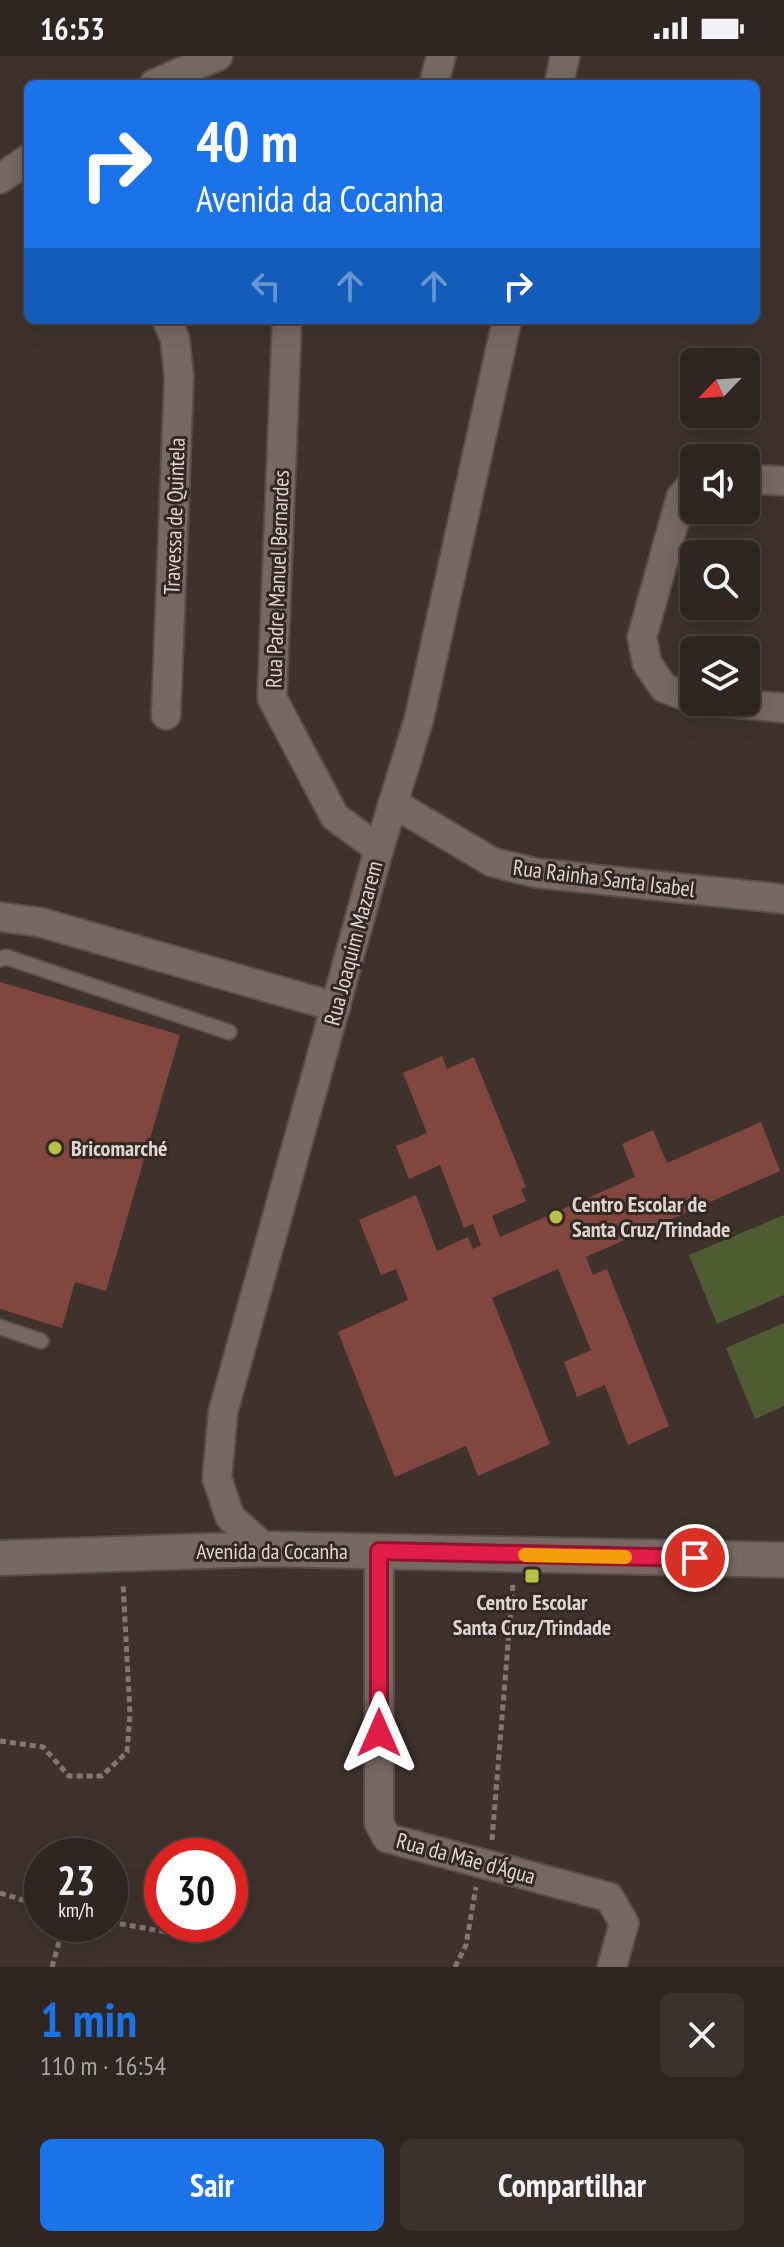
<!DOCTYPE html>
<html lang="pt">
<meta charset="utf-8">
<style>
:root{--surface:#2f2621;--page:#3b322e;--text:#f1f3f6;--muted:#a7a5a5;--line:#4a433f;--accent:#1a73e8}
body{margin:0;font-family:"PT Sans Narrow",sans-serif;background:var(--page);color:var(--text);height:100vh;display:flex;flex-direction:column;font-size:30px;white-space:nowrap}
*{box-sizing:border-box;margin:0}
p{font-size:26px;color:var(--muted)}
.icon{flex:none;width:44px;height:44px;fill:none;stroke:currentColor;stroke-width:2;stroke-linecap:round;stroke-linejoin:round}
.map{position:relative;height:1911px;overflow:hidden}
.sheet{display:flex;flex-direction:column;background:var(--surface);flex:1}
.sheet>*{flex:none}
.hud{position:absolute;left:24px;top:24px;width:736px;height:244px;border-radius:12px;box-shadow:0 4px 20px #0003,0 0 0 2px var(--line);background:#1a73e8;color:#fff;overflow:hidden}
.needle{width:52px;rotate:245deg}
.buttons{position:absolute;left:680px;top:292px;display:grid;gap:16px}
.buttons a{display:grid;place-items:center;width:80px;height:80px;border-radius:12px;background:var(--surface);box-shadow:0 4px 20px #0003,0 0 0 2px var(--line);font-size:40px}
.speed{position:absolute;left:24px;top:1782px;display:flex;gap:16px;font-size:40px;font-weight:700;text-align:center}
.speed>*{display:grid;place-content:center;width:104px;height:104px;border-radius:50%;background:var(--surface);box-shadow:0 4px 20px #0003,0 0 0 2px var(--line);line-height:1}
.speed small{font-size:20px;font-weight:400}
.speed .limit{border:12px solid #d22;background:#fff;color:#111}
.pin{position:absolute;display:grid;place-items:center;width:68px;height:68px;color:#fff;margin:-34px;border:4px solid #fff;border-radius:50%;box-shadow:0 2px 8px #0007}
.me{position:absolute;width:88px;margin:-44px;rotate:0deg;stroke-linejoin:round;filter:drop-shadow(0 0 6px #0008)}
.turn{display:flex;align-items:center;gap:28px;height:168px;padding:0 40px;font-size:36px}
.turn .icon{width:104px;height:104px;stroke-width:2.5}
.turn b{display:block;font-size:56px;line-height:68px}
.lanes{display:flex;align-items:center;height:76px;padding:0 40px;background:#0003;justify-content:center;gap:40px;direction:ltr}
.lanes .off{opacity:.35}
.round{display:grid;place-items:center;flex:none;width:84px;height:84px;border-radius:12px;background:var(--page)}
.headline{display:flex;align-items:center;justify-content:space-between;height:136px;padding:0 40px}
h1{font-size:48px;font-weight:700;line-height:60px;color:var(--accent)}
.action{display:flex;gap:16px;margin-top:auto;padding:16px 40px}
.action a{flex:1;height:92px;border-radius:12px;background:var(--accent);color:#fff;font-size:32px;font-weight:700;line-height:92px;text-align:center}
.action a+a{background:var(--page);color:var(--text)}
.status{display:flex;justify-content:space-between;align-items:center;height:56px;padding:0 40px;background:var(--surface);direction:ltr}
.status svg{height:22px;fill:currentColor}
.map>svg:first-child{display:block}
.green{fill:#4f5b31}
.building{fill:#81473e}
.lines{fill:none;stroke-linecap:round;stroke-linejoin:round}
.service-casing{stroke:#594e49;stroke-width:18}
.minor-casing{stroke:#594e49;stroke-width:32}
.tertiary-casing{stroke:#594e49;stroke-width:38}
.path{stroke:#827772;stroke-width:5;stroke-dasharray:6 4;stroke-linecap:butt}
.service{stroke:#776862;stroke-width:14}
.minor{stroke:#776862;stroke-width:28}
.tertiary{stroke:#776862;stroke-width:34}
.route-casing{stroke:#92132f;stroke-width:20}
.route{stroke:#e11d48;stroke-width:14}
.slow{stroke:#f59e0b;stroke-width:14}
.poi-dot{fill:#b8c147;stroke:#352822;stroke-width:3}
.labels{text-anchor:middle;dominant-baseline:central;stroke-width:6;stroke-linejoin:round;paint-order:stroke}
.street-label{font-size:22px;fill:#dfd6d3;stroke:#352822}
.poi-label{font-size:22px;font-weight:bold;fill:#dfd6d3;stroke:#352822;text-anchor:start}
</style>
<div class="status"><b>16:53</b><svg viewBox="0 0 49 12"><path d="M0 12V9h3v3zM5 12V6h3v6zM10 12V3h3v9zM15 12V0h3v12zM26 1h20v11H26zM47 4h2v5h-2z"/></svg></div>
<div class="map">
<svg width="784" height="1911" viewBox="0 0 784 1911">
<rect width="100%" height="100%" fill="#3f322c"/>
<g class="green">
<path d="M784 1159V1239L717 1268 689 1199Z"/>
<path d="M784 1267V1350L755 1363 726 1292Z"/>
</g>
<g class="building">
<path d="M0 926 180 979 106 1235 75 1226 62 1272 0 1253Z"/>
<path d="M442 1000 447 1013 474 1001 526 1131 521 1133 526 1145 492 1160 500 1181 635 1121 622 1088 653 1074 667 1107 761 1066 780 1115 586 1201 593 1219 607 1213 669 1370 628 1389 605 1329 577 1341 564 1306 591 1294 558 1213 492 1242 550 1388 478 1420 466 1390 395 1421 338 1276 408 1244 396 1213 381 1219 359 1164 416 1139 437 1195 468 1181 473 1193 481 1189 473 1168 464 1172 440 1109 409 1123 396 1090 427 1077 403 1017Z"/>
</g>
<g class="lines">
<defs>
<g id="service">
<path d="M0 903 6 901 229 976"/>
<path d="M0 1271 41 1285"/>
</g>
<g id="minor">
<path d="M154 28 218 0"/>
<path d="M434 28 441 0"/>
<path d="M559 28 565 0"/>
<path d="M0 123 28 103"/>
<path d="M287 264 272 642 335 761 379 793"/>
<path d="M746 423 784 425"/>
<path d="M694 425 681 441 642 581 647 607 664 632 694 643"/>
<path d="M722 646 784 652"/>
<path d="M166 659 179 321 175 283 167 264"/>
<path d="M393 747 492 806 536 817 784 843"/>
<path d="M0 861 39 866 336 951"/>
<path d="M266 1493 230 1461 217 1422 223 1356 379 793 419 663 507 264"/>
<path d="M379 1495V1767L387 1782 609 1841 624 1867 612 1911"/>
</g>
<path id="tertiary" d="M0 1502 266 1493 784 1504"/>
</defs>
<use href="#service" class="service-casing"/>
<use href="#minor" class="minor-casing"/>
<use href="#tertiary" class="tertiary-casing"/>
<g class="path">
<path d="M0 1685 43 1691 69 1720H102L127 1696 130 1658 123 1527"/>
<path d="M492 1784 513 1527"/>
<path d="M0 1837 42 1850"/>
<path d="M110 1866 178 1878"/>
<path d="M52 1911 64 1868"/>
<path d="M455 1911 466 1889 476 1831"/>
</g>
<use href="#service" class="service"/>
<use href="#minor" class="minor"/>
<use href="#tertiary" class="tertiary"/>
</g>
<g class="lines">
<defs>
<path id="route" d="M379 1677V1495L695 1502"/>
</defs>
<use href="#route" class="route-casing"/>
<use href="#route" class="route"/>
<path class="slow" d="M525 1499 625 1501"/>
</g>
<g class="poi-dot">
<circle cx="55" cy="1092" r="8"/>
<circle cx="556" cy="1161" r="8"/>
<rect x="524" y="1512" width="16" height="16" rx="4"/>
</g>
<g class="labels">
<g class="street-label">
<text transform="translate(174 460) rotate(-88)">Travessa de Quintela</text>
<text transform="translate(277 523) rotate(-88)">Rua Padre Manuel Bernardes</text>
<text transform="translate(604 822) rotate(7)">Rua Rainha Santa Isabel</text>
<text transform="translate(353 887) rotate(-75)">Rua Joaquim Mazarem</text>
<text x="272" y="1495">Avenida da Cocanha</text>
<text transform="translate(466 1802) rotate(15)">Rua da Mãe d'Água</text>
</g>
<g class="poi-label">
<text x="71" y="1092">Bricomarché</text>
<text x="572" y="1148">Centro Escolar de<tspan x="572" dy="25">Santa Cruz/Trindade</tspan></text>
<text x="532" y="1546" text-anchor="middle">Centro Escolar<tspan x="532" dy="25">Santa Cruz/Trindade</tspan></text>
</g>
</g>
</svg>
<div class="buttons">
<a><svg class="needle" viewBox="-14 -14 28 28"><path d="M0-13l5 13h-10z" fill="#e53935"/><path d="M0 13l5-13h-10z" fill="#a7a5a5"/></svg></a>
<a><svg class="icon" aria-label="sound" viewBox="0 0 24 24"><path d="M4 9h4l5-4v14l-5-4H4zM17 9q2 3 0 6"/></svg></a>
<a><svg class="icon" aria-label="search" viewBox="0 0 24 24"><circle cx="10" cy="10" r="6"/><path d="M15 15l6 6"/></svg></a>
<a><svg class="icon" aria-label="layers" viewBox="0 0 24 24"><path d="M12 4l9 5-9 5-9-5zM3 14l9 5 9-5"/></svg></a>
</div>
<div class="speed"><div>23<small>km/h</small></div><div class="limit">30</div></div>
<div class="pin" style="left:695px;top:1502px;background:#d93025"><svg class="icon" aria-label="arrive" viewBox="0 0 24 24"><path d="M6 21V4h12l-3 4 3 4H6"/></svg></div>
<svg class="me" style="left:379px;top:1677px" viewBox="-20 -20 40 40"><path d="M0-17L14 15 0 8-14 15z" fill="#e11d48" stroke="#fff" stroke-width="4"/></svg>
<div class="hud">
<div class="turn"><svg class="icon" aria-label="right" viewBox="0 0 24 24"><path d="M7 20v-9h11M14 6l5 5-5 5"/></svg><div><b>40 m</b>Avenida da Cocanha</div></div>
<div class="lanes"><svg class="icon off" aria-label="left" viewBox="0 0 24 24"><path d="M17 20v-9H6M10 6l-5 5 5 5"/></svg><svg class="icon off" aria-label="ahead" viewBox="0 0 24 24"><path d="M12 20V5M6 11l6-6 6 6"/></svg><svg class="icon off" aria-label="ahead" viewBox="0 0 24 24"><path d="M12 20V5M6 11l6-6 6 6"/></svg><svg class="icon" aria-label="right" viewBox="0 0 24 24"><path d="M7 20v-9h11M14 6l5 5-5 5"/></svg></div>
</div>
</div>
<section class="sheet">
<div class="headline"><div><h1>1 min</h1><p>110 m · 16:54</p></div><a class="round"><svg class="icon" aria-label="close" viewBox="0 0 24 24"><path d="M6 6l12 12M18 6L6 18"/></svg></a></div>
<div class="action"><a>Sair</a><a>Compartilhar</a></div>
</section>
